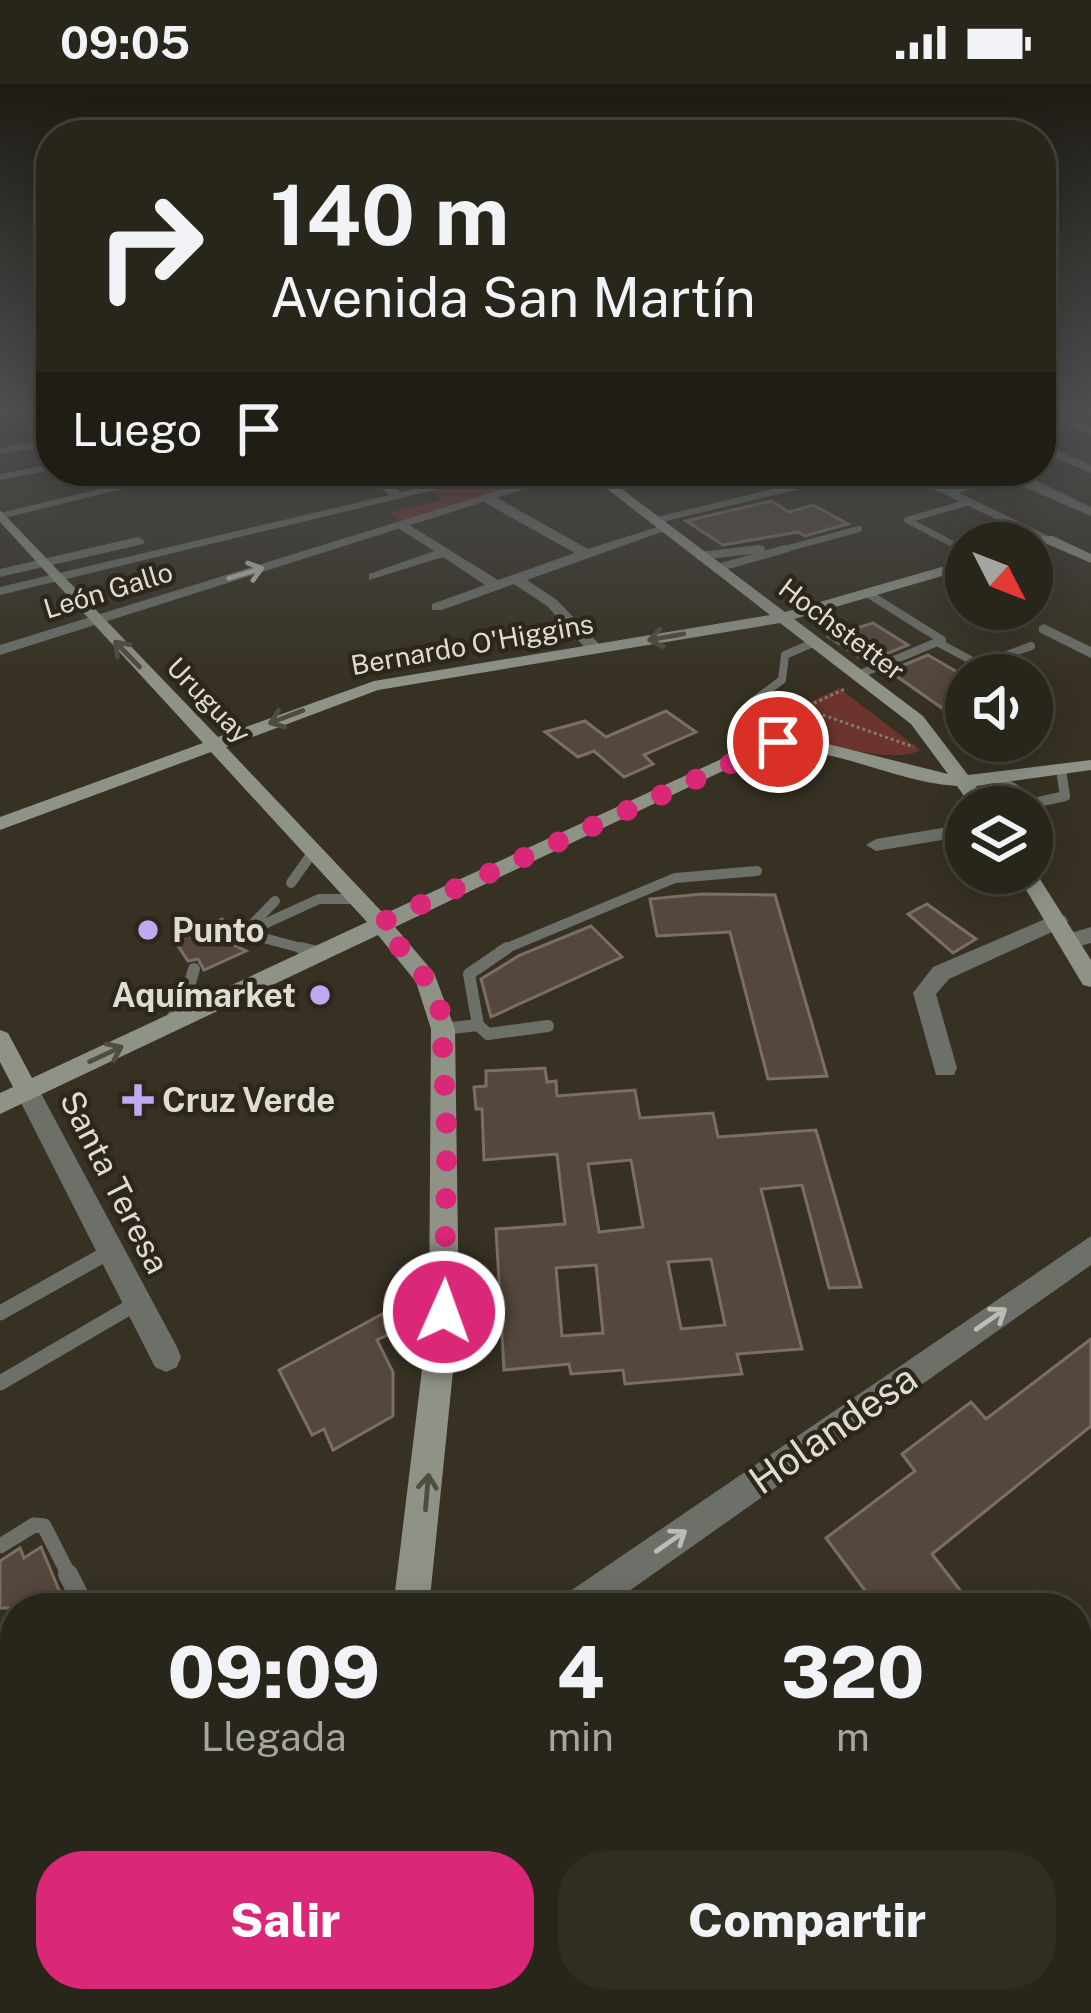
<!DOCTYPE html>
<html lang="es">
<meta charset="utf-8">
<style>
:root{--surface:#28251a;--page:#302d23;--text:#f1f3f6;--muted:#a5a5a2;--line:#444239;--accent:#db2777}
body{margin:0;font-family:"Public Sans",sans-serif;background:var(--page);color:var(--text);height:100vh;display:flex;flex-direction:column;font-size:45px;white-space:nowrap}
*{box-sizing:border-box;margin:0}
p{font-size:39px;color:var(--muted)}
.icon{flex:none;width:66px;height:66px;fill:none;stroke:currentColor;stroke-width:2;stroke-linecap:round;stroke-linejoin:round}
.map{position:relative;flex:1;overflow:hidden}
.details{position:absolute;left:0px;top:1509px;width:1092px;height:420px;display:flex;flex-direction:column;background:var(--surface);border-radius:48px 48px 0 0;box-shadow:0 6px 30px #0003,0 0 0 3px var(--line)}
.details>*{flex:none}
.hud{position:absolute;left:36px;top:36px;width:1020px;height:366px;border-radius:48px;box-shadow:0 6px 30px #0003,0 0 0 3px var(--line);background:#28251a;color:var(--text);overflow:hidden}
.needle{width:78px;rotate:132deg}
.fabs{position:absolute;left:945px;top:438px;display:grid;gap:24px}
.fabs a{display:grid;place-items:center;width:108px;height:108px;border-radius:50%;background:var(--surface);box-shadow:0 6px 30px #0003,0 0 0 3px var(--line);font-size:60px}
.pin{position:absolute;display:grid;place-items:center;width:102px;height:102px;color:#fff;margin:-51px;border:6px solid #fff;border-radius:50%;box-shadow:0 3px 12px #0007}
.me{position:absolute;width:132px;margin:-66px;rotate:2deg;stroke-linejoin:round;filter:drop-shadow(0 0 9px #0008)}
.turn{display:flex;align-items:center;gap:42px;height:252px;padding:0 36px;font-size:54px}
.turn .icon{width:156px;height:156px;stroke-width:2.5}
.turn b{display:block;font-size:84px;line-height:102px}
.then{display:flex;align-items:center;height:114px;padding:0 36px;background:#0003;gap:24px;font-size:45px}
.eta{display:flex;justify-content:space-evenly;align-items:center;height:204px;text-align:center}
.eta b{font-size:72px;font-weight:800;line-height:84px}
.button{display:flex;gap:24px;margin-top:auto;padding:24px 36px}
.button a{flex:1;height:138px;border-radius:48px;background:var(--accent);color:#fff;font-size:48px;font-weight:800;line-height:138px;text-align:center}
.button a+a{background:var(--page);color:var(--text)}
.status{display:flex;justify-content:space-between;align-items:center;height:84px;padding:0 60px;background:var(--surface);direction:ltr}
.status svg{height:33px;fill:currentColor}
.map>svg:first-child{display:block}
.green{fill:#6c342d}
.building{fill:#54473e;stroke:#7c6e64;stroke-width:3;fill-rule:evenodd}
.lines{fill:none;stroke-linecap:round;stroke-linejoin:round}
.path{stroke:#7f7b70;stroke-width:3;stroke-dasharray:3 3;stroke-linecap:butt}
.service-far5{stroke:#6d6f69;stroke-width:6}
.service-far4{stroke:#6d6f69;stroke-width:8}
.service-far3{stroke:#6d6f69;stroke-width:10}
.service-far2{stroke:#6d6f69;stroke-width:12}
.service-far1{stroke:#6d6f69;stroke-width:15}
.service{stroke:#6d6f69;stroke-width:20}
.minor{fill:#6d6f69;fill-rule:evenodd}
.tertiary{fill:#6d6f69;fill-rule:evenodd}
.secondary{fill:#8f9287;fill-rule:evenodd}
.oneway{stroke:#bdbbb4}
.oneway2{stroke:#4f4c40}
.route{stroke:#db2777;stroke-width:21;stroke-dasharray:0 37.8}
.poi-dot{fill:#c0a8f3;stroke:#2c271a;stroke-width:4.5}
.labels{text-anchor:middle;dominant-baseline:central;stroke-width:9;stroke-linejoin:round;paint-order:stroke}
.far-street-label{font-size:27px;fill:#dfdcd4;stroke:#2c271a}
.poi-label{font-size:33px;font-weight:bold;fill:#dfdcd4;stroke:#2c271a;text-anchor:start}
.street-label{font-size:33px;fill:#dfdcd4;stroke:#2c271a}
.near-street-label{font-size:39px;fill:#dfdcd4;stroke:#2c271a}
</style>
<div class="status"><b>09:05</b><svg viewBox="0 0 49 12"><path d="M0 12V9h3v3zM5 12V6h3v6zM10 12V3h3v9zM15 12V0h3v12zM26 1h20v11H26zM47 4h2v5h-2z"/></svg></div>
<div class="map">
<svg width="1091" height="1929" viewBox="0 0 1091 1929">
<rect width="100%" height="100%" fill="#363123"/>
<g class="green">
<path d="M441 387H571L404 439 389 429 442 416 415 393Z"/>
<path d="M839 604 920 666C896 683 793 654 769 638Z"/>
<path d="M637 1914H1034L1045 1929H645Z"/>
</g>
<g class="building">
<path d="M771 417 789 428 813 421 848 440 805 452 798 448 723 461 686 437Z"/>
<path d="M873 539 908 561 867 578 829 553Z"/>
<path d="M928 571 966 593V624L952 631 889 587Z"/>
<path d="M666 627 696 648 644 671 653 680 624 693 594 667 578 673 545 648 585 637 606 653Z"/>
<path d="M702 810 775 811 827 992 768 995 730 848 657 852 650 815Z"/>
<path d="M927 820 976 855 953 869 908 830Z"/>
<path d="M222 835 230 846 228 858 246 867 204 886 198 875 188 877 174 856Z"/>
<path d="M591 842 622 873 491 933 481 895 520 871Z"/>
<path d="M545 984 547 998 556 997 557 1012 635 1006 640 1034 713 1029 718 1053 816 1046 861 1203 829 1204 802 1101 761 1105 802 1265 737 1270 742 1290 625 1300 623 1286 571 1290 569 1280 504 1286 496 1145 565 1140 557 1070 484 1076 482 1025H476L474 1003 486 1002V987ZM631 1076 643 1143 599 1148 588 1080ZM711 1175 725 1241 681 1245 668 1178ZM596 1181 603 1249 562 1252 556 1184Z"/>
<path d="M384 1229 394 1248 377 1256 393 1288V1332L333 1366 324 1345 312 1351 279 1286Z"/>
<path d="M1091 1255V1342L932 1470 974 1524H878L826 1454 915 1387 902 1370 971 1318 986 1335Z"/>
<path d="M41 1463 59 1506 45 1516 48 1524H0V1477L20 1464 24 1474Z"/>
</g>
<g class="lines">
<g class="path">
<path d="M803 624 847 604"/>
<path d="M784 633 803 624 914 663"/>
</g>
<g class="service-far5">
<path d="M0 367 51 358"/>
<path d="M0 393 51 383"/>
<path d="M653 437 841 392"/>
<path d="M966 467 907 436 969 418"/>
<path d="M733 468 762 465"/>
<path d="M774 468 859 445"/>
</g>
<g class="service-far4">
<path d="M700 472 759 465"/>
<path d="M717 484 785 465"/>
<path d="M939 559 980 581 1031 562"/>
<path d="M858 591 942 556 867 509"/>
<path d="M772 645 752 618 782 596 785 571 815 558"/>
</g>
<g class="service-far3">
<path d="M769 642 776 651 771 659"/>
<path d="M997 694 1035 718"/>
<path d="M1016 723 1065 712 1061 685"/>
<path d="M291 799 313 768"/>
<path d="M249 844 275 817"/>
<path d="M245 849 312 867"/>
<path d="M236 853 319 815H357"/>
<path d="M500 867 675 794 757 787"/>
</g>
<g class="service-far2">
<path d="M301 864 318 868"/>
<path d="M169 939 185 915 194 885"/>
<path d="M478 941 469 890 507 864"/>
<path d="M443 945 478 941 488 950 548 942"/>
</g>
<g class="service-far1">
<path d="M0 1229 109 1168"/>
<path d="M0 1299 137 1219"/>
<path d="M0 1462 34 1441 44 1442 70 1493"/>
</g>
<g class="service">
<path d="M68 1490 85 1524"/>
<path d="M0 1783 15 1830"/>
</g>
<g class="minor">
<path d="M1048 329 1091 343V350L1048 333Z"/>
<path d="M1041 360 1091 381V389L1041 368Z"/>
<path d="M174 387H196L0 435V429Z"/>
<path d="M362 387H376L405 412 394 415Z"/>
<path d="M618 387H639L600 399 594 395Z"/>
<path d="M992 387H1016L1091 423V432L1005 395 948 412 942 408 994 390Z"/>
<path d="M482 411H492L588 465 667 440V446L527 496 557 516 601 562V568H589L547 522 514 500 442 526H432V520L485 501 443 473 369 496V490L434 467 398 444 396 441 403 437 498 496 575 469 482 417Z"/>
<path d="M1044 540 1091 563V574L1039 548V542Z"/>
<path d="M966 740V752L876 767 866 761 876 755Z"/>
<path d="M1057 830 1065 832 1068 837 1065 842 949 895 936 910 957 984 954 991H936L913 909 933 883Z"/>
<path d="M1091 843V859L1069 865 1058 857 1061 852Z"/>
<path d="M27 997 36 1000 177 1263 181 1273 177 1283 166 1288 155 1283 15 1007 18 1000Z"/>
<path d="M1091 1152V1181L605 1524H557L563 1512Z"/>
<path d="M15 1893V1914H38L31 1929H0V1899Z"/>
</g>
<g class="tertiary">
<path d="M491 387H513L0 511V503Z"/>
<path d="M562 387H581L0 571V561Z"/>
<path d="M897 387H913L1055 455 1043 458Z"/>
<path d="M138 453 145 457 143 460 0 493V485Z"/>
</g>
<g class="secondary">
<path d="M584 387H598L785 528 966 476V485L794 535 923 632 968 691 1091 676V686L976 702 992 723H972L957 702C892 698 834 661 769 665L395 843 434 889 455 945 459 1228 429 1524H393L429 1228 431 945 416 898 378 851 0 1030V1009L13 1003 0 978V946L8 949 32 994 367 838 211 668 0 746V733L203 659 0 438V426L218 653 374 597 770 531ZM780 539 911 640 948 690 808 655H765L384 830 226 663 378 606Z"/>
<path d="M1043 452H1053L1091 470V479L1047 460 1032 464V459H1026Z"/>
<path d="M1033 784 1091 876V903L1083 901 1016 789H1032Z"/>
<path d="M329 1914H373L370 1929H326Z"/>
</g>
</g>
<defs><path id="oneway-shaft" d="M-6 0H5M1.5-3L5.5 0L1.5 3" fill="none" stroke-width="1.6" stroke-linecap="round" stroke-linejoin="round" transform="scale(3)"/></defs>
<g class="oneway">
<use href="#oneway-shaft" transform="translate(246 489) rotate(-17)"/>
<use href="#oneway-shaft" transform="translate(991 1235) rotate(-35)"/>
<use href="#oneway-shaft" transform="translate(671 1457) rotate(-35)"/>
</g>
<g class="oneway2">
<use href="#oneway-shaft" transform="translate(666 553) rotate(170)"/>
<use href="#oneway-shaft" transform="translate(127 570) rotate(-134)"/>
<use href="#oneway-shaft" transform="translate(286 633) rotate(159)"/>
<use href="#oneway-shaft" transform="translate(106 970) rotate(-25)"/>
<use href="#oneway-shaft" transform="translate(427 1408) rotate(-85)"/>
</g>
<linearGradient id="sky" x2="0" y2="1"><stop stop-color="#1e1b13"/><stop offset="0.55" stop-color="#4c4e50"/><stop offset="1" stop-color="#4c4e50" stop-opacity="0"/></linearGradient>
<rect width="1091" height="596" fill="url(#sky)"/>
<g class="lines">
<path class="route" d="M444 1228 447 1055 441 928 426 895 380 839 778 658"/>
</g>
<g class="poi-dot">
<circle cx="148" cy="846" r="12"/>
<circle cx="320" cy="911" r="12"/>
<path d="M132 998h12v12h12v12h-12v12h-12v-12h-12v-12h12z"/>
</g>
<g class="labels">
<g class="far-street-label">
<text transform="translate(108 506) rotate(-17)">León Gallo</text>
<text transform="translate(842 545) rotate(37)">Hochstetter</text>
<text transform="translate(472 560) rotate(-10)">Bernardo O'Higgins</text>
<text transform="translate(209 616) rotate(46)">Uruguay</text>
</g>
<g class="poi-label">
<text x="172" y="846">Punto</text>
<text x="296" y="911" text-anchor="end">Aquímarket</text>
<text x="162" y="1016">Cruz Verde</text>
</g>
<g class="street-label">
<text transform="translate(115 1098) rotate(63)">Santa Teresa</text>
</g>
<g class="near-street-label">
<text transform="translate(833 1345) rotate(-35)">Holandesa</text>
</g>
</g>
</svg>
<div class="fabs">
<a><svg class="needle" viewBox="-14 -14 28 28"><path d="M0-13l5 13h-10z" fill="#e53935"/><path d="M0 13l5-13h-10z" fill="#a5a5a2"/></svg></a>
<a><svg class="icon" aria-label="sound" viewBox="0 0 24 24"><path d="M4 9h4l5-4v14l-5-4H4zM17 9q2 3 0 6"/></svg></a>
<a><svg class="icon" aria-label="layers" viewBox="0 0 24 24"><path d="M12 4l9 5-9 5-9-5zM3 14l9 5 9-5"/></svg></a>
</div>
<div class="pin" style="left:778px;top:658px;background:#d93025"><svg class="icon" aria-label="arrive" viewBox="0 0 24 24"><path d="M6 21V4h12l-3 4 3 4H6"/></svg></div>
<svg class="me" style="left:444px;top:1228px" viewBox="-20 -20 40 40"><circle r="17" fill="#db2777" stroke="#fff" stroke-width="3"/><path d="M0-11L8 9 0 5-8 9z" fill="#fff"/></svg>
<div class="hud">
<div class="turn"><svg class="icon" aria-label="right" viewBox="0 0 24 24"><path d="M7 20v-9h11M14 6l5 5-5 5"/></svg><div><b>140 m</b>Avenida San Martín</div></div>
<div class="then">Luego<svg class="icon" aria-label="arrive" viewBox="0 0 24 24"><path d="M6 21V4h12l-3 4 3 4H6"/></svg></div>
</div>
<section class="details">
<div class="eta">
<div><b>09:09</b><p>Llegada</p></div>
<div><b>4</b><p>min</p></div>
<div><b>320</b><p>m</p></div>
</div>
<div class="button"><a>Salir</a><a>Compartir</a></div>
</section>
</div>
